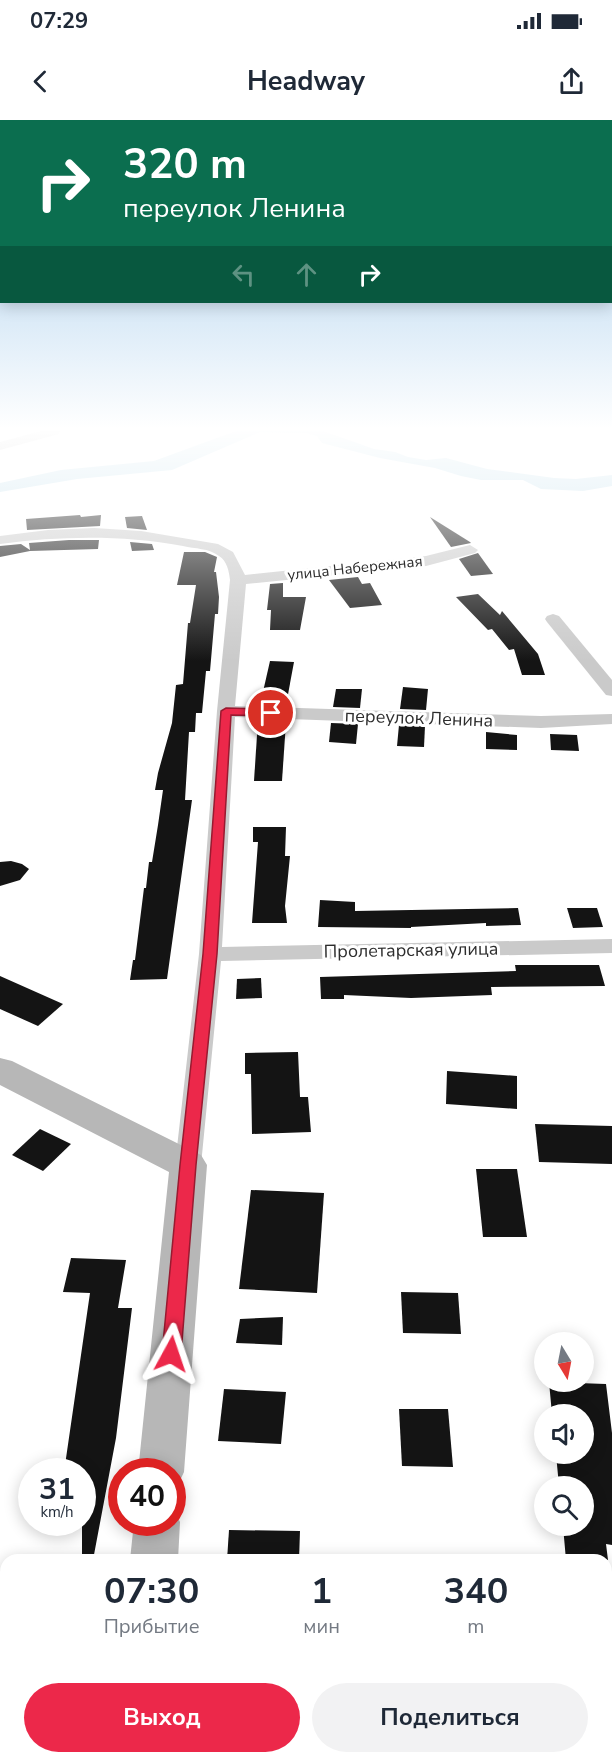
<!DOCTYPE html>
<html lang="ru">
<meta charset="utf-8">
<style>
:root{--surface:#fff;--page:#f2f2f3;--text:#1f2937;--muted:#747a83;--accent:#ec284a}
body{margin:0;font-family:"Nunito Sans",sans-serif;background:var(--page);color:var(--text);height:100vh;display:flex;flex-direction:column;font-size:22px;white-space:nowrap}
*{box-sizing:border-box;margin:0}
p{font-size:20px;color:var(--muted)}
.icon{flex:none;width:33px;height:33px;fill:none;stroke:currentColor;stroke-width:2;stroke-linecap:round;stroke-linejoin:round}
.map{position:relative;flex:1;overflow:hidden}
.details{position:absolute;left:0px;top:1434px;width:612px;height:210px;display:flex;flex-direction:column;background:var(--surface);border-radius:18px 18px 0 0;box-shadow:0 3px 15px #0003}
.details>*{flex:none}
.top-card{position:absolute;left:0px;top:0px;width:612px;height:183px;box-shadow:0 3px 15px #0003;background:#0b6e4f;color:#fff;overflow:hidden}
.needle{width:39px;rotate:170deg}
.tools{position:absolute;left:534px;top:1212px;display:grid;gap:12px}
.tools a{display:grid;place-items:center;width:60px;height:60px;border-radius:50%;background:var(--surface);box-shadow:0 3px 15px #0003;font-size:30px}
.speed{position:absolute;left:18px;top:1338px;display:flex;gap:12px;font-size:30px;font-weight:700;text-align:center}
.speed>*{display:grid;place-content:center;width:78px;height:78px;border-radius:50%;background:var(--surface);box-shadow:0 3px 15px #0003;line-height:1}
.speed small{font-size:15px;font-weight:400}
.speed .limit{border:9px solid #d22;background:#fff;color:#111}
.pin{position:absolute;display:grid;place-items:center;width:51px;height:51px;color:#fff;margin:-26px;border:3px solid #fff;border-radius:50%;box-shadow:0 2px 6px #0007}
.me{position:absolute;width:66px;margin:-33px;rotate:5deg;stroke-linejoin:round;filter:drop-shadow(0 0 4px #0008)}
.turn{display:flex;align-items:center;gap:21px;height:126px;padding:0 24px;font-size:27px}
.turn .icon{width:78px;height:78px;stroke-width:2.5}
.turn b{display:block;font-size:42px;line-height:51px}
.lanes{display:flex;align-items:center;height:57px;padding:0 24px;background:#0003;justify-content:center;gap:30px;direction:ltr}
.lanes .off{opacity:.35}
.eta{display:flex;justify-content:space-evenly;align-items:center;height:102px;text-align:center}
.eta b{font-size:36px;font-weight:700;line-height:42px}
.button{display:flex;gap:12px;margin-top:auto;padding:12px 24px}
.button a{flex:1;height:69px;border-radius:36px;background:var(--accent);color:#fff;font-size:24px;font-weight:700;line-height:69px;text-align:center}
.button a+a{background:var(--page);color:var(--text)}
.status{display:flex;justify-content:space-between;align-items:center;height:42px;padding:0 30px;background:var(--surface);direction:ltr}
.status svg{height:16px;fill:currentColor}
header{display:flex;justify-content:space-between;align-items:center;height:78px;padding:0 24px;background:var(--surface);font-size:27px;font-weight:700}
.map>svg:first-child{display:block}
.water{fill:#c5e1ed}
.building{fill:#141414}
.lines{fill:none;stroke-linecap:round;stroke-linejoin:round}
.street{fill:#cacaca;fill-rule:evenodd}
.secondary{fill:#b7b7b7;fill-rule:evenodd}
.route{fill:#ec284a;stroke:#991a30;stroke-width:1.5}
.labels{text-anchor:middle;dominant-baseline:central;stroke-width:6;stroke-linejoin:round;paint-order:stroke}
.far-street-label{font-size:15px;fill:#2d2d2d;stroke:#fff}
.street-label{font-size:18px;fill:#2d2d2d;stroke:#fff}
</style>
<div class="status"><b>07:29</b><svg viewBox="0 0 49 12"><path d="M0 12V9h3v3zM5 12V6h3v6zM10 12V3h3v9zM15 12V0h3v12zM26 1h20v11H26zM47 4h2v5h-2z"/></svg></div>
<header><svg class="icon" aria-label="back" viewBox="0 0 24 24"><path d="M15 5l-7 7 7 7"/></svg>Headway<svg class="icon" aria-label="share" viewBox="0 0 24 24"><path d="M12 15V3M7 8l5-5 5 5M5 13v7h14v-7"/></svg></header>
<div class="map">
<svg width="612" height="1644" viewBox="0 0 612 1644">
<rect width="100%" height="100%" fill="#fff"/>
<path class="water" d="M236 311H323L374 329 395 332 408 337 426 340 446 338 487 349 554 358 576 359 612 355V366L583 371 541 369 523 360H481L461 356 435 348 380 338 322 323 317 316 306 313 260 312 172 350 77 359 0 372V363L61 350 154 341Z"/>
<g class="building">
<path d="M80 395 81 397 101 395 100 406 27 410 26 399Z"/>
<path d="M142 396 147 410 127 408 125 397Z"/>
<path d="M430 397 470 422 471 423 451 427Z"/>
<path d="M69 420H99L98 429 30 431 0 437V426L21 424 30 430 29 423Z"/>
<path d="M130 422 152 424 154 430 132 431Z"/>
<path d="M184 432H205L217 437 214 452H216L219 477 218 494H215L210 551H206L202 593H196L195 612H189L185 680H192L167 859 130 860 133 840H135L144 768H146L149 742H152L158 705 163 670H155L158 653 172 603 176 565 183 564 188 503H190L196 465H177Z"/>
<path d="M478 433 493 454 471 456 459 439Z"/>
<path d="M358 457 362 464 370 463 382 485 350 488 329 460Z"/>
<path d="M283 463V477H306L300 510H270L271 490H267L270 464Z"/>
<path d="M478 474 500 495 502 491 538 534 545 555H522L514 529 509 530 492 509 488 510 456 477Z"/>
<path d="M270 541 294 542 286 585H260Z"/>
<path d="M403 567 428 569 426 590 400 589Z"/>
<path d="M336 569H362L360 588 333 587Z"/>
<path d="M258 600 286 602 282 661H254Z"/>
<path d="M331 603 358 604 356 624 329 622Z"/>
<path d="M399 605 425 606 424 627 397 626Z"/>
<path d="M486 612 517 615V630L486 629Z"/>
<path d="M550 614 577 615 579 631 551 630Z"/>
<path d="M253 707H286L285 736H290L285 786 287 803H252L258 722H253Z"/>
<path d="M11 741 22 744 29 749 20 760 0 766V742Z"/>
<path d="M320 780 355 782V791L518 788 521 805 486 806V803L411 807V808L318 807Z"/>
<path d="M567 788H597L603 807 573 808Z"/>
<path d="M515 845H599L605 866 491 867 492 875 411 878 344 875V879H321L320 857 516 851Z"/>
<path d="M0 856 63 884 38 906 0 889Z"/>
<path d="M261 858 262 878 236 879 237 859Z"/>
<path d="M298 932 300 977H308L311 1012 252 1014 251 954H245V933Z"/>
<path d="M447 951 517 956V989L446 984Z"/>
<path d="M535 1004 612 1006V1044L539 1042Z"/>
<path d="M40 1009 71 1024 43 1051 12 1035Z"/>
<path d="M476 1049H517L527 1117H483Z"/>
<path d="M251 1070 324 1073 317 1173 239 1169Z"/>
<path d="M71 1138 126 1140 118 1188H132L116 1318 93 1440H82V1352H64L90 1173 63 1172Z"/>
<path d="M401 1172 458 1173 461 1214 403 1213Z"/>
<path d="M283 1197 282 1225 236 1223 240 1199Z"/>
<path d="M549 1262 606 1264 612 1313V1425L606 1424 608 1440H566L563 1406H584V1366H559L556 1334H584V1294H552Z"/>
<path d="M224 1269 286 1272 281 1324 218 1321Z"/>
<path d="M399 1289H448L453 1347 402 1346Z"/>
<path d="M229 1410 300 1411 299 1440H227Z"/>
</g>
<g class="lines">
<g class="street">
<path d="M41 311H60L59 314 0 330V322Z"/>
<path d="M94 408 141 411 218 424 233 432 245 455 426 436 470 425 478 430 475 433 426 446 246 464 235 586 541 596 612 594V604L541 608 235 597 222 827 612 819V833L221 841 201 1045 197 1052 188 1055 179 1052 175 1045 199 834 217 591 230 460C229 451 227 441 219 436 209 428 195 429 183 426 122 415 62 416 0 424V416L48 410Z"/>
<path d="M553 494 559 496 612 560V576L606 575 547 502 545 499 547 496Z"/>
</g>
<g class="secondary">
<path d="M0 938 12 941 201 1035 207 1045 184 1352 177 1367 172 1368V1352H138L169 1052 0 965Z"/>
<path d="M172 1386 180 1402 178 1440H130L134 1402H172Z"/>
<path d="M110 1638H164L163 1644H109Z"/>
</g>
</g>
<linearGradient id="sky" x2="0" y2="1"><stop stop-color="#9ac6ea"/><stop offset="0.57" stop-color="#fff"/><stop offset="1" stop-color="#fff" stop-opacity="0"/></linearGradient>
<rect width="612" height="541" fill="url(#sky)"/>
<path class="route" d="M226 588 271 589 277 593 271 596 231 595 217 834 196 1045 181 1234 178 1239 171 1241 165 1239 162 1234 180 1045 203 834 221 591Z"/>
<g class="labels">
<g class="far-street-label">
<text transform="translate(355 448) rotate(-6)">улица Набережная</text>
</g>
<g class="street-label">
<text transform="translate(419 598) rotate(2)">переулок Ленина</text>
<text transform="translate(411 830) rotate(-1)">Пролетарская улица</text>
</g>
</g>
</svg>
<div class="tools">
<a><svg class="needle" viewBox="-14 -14 28 28"><path d="M0-13l5 13h-10z" fill="#e53935"/><path d="M0 13l5-13h-10z" fill="#747a83"/></svg></a>
<a><svg class="icon" aria-label="sound" viewBox="0 0 24 24"><path d="M4 9h4l5-4v14l-5-4H4zM17 9q2 3 0 6"/></svg></a>
<a><svg class="icon" aria-label="search" viewBox="0 0 24 24"><circle cx="10" cy="10" r="6"/><path d="M15 15l6 6"/></svg></a>
</div>
<div class="speed"><div>31<small>km/h</small></div><div class="limit">40</div></div>
<div class="pin" style="left:271px;top:593px;background:#d93025"><svg class="icon" aria-label="arrive" viewBox="0 0 24 24"><path d="M6 21V4h12l-3 4 3 4H6"/></svg></div>
<svg class="me" style="left:171px;top:1234px" viewBox="-20 -20 40 40"><path d="M0-17L14 15 0 8-14 15z" fill="#ec284a" stroke="#fff" stroke-width="4"/></svg>
<div class="top-card">
<div class="turn"><svg class="icon" aria-label="right" viewBox="0 0 24 24"><path d="M7 20v-9h11M14 6l5 5-5 5"/></svg><div><b>320 m</b>переулок Ленина</div></div>
<div class="lanes"><svg class="icon off" aria-label="left" viewBox="0 0 24 24"><path d="M17 20v-9H6M10 6l-5 5 5 5"/></svg><svg class="icon off" aria-label="ahead" viewBox="0 0 24 24"><path d="M12 20V5M6 11l6-6 6 6"/></svg><svg class="icon" aria-label="right" viewBox="0 0 24 24"><path d="M7 20v-9h11M14 6l5 5-5 5"/></svg></div>
</div>
<section class="details">
<div class="eta">
<div><b>07:30</b><p>Прибытие</p></div>
<div><b>1</b><p>мин</p></div>
<div><b>340</b><p>m</p></div>
</div>
<div class="button"><a>Выход</a><a>Поделиться</a></div>
</section>
</div>
